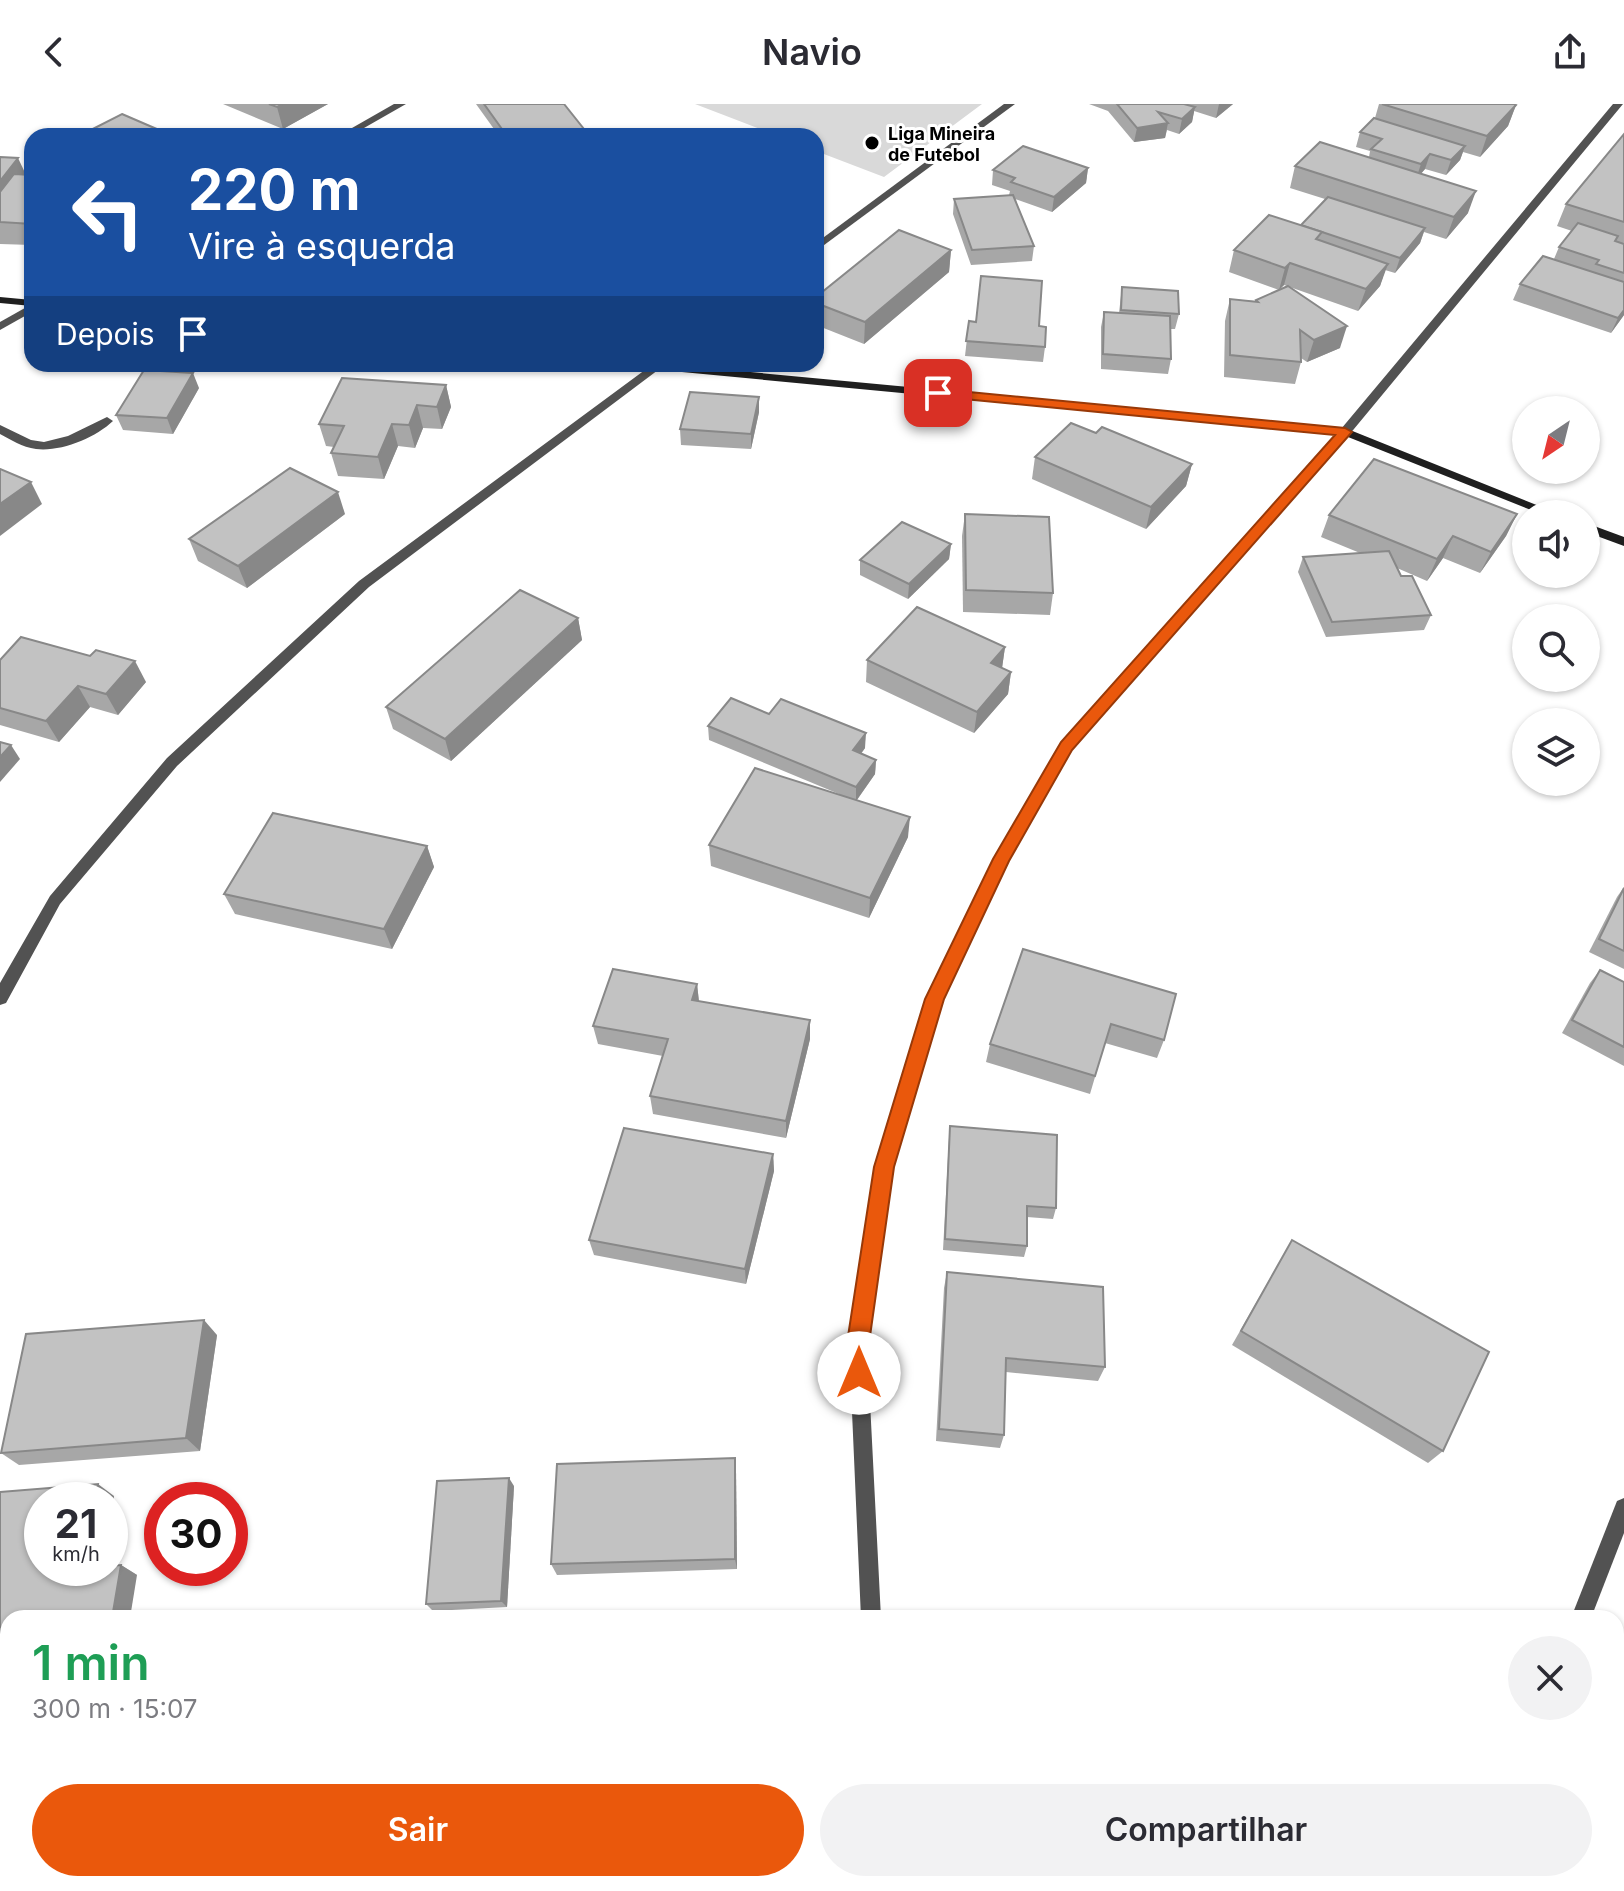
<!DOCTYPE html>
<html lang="pt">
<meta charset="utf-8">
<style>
:root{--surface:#fff;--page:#f2f2f3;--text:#2b2b33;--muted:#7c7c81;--accent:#ea580c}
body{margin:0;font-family:Inter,sans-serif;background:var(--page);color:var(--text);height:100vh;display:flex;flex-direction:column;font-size:30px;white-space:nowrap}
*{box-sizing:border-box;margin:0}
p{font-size:26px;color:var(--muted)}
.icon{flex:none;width:44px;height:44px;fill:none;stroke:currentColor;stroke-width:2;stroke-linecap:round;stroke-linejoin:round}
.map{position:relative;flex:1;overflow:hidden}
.drawer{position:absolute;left:0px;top:1506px;width:1624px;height:282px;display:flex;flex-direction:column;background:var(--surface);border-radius:24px 24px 0 0;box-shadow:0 2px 6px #0004}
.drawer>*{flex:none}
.guide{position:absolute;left:24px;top:24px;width:800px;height:244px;border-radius:24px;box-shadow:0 2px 6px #0004;background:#1a4fa0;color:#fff;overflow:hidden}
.needle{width:52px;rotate:215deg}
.tools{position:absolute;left:1512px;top:292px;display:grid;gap:16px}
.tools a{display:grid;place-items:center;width:88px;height:88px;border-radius:50%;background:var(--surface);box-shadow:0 2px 6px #0004;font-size:40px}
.speed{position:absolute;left:24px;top:1378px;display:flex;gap:16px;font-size:40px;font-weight:700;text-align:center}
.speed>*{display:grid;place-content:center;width:104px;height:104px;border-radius:50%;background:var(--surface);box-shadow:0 2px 6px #0004;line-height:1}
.speed small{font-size:20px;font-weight:400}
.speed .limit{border:12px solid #d22;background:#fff;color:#111}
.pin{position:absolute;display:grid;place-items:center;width:68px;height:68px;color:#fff;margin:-34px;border-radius:16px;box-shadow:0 4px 12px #0006}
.me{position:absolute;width:88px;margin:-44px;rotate:0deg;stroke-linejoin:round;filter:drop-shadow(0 0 6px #0008)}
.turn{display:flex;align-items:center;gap:28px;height:168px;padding:0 32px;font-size:36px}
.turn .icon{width:104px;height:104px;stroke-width:2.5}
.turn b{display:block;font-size:56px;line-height:68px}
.then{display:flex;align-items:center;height:76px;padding:0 32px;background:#0003;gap:16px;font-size:30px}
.round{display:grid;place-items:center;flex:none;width:84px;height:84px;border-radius:42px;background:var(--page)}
.summary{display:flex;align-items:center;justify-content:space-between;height:136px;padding:0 32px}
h1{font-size:48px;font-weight:600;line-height:60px;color:#1e9e55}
.primary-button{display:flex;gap:16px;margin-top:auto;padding:16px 32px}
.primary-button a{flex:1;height:92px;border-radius:48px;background:var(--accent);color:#fff;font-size:32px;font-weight:600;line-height:92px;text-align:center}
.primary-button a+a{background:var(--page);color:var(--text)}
header{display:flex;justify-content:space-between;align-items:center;height:104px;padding:0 32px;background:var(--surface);font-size:36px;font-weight:600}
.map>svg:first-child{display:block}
.green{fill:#d9d9d9}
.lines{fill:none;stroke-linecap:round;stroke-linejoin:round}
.lane{fill:#525252;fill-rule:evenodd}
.street{fill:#525252;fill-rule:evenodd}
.secondary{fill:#1f1f1f;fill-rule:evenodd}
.wall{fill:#a7a7a7}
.shaded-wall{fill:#888}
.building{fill:#c2c2c2;stroke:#888;stroke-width:2}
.route{fill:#ea580c;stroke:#983908;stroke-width:2}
.poi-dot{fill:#000;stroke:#fff;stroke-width:3}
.labels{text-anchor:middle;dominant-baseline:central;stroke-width:6;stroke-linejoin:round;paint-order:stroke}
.far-poi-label{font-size:18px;font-weight:bold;fill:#000;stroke:#fff;text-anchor:start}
</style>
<header><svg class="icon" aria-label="back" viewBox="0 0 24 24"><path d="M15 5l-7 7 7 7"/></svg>Navio<svg class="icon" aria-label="share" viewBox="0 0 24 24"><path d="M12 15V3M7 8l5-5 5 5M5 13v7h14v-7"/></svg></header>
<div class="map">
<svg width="1624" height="1787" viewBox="0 0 1624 1787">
<rect width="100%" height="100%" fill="#fff"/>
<path class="green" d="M695 0H982L884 73 816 47V32H778Z"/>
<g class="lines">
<path class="lane" d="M107 313 113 317C95 334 61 348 36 345 22 343 11 336 0 330V321L31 336 44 338 68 332Z"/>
<g class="street">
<path d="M394 0H406L350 32H338Z"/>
<path d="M1004 0H1015L816 147V139Z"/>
<path d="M1613 0H1623L1349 331 1071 646 1008 756 943 895 893 1063 867 1239 881 1514H861L849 1239 875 1063 927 895 994 755 1061 638 1341 325Z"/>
<path d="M32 200V208L0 226V218Z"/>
<path d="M653 260H666L369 483 177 662 60 800 6 899 0 901V879L50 792 167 654 359 477Z"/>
<path d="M1624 1394V1429L1591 1514H1571L1617 1397Z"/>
<rect x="872" y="1780" width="22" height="7"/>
<path d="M1395 1780H1420L1417 1787H1392Z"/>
</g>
<g class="secondary">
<path d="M0 193 32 196V202L0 199Z"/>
<path d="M623 260H665L1345 324 1559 410H1541L1343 331 629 263Z"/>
<path d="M1586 419 1624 433V442L1586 428Z"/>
</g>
</g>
<g class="wall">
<path d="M223 0H328L283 25Z"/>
<path d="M476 0H564L588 30 592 32H499Z"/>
<path d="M1089 0H1233L1216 14 1194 7 1192 18 1179 30 1167 26 1165 34 1134 38 1108 7Z"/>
<path d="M1379 0 1516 1 1508 22 1480 53 1463 48 1460 56 1446 71 1425 65 1421 70 1468 109 1446 135 1424 128 1420 139 1395 169 1385 166 1380 182 1358 207 1284 181 1279 186 1229 168 1234 146 1301 121 1325 95 1290 84 1295 62 1369 53 1370 47 1356 43 1360 28 1375 14Z"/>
<path d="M1624 30V211L1611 229 1513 196 1520 180 1554 155 1559 143 1572 127 1557 122 1566 100Z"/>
<path d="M0 53 26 71H32V141L0 140Z"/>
<path d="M1088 64 1086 79 1052 108 1015 95 1034 142 1032 157 971 161 953 110 954 95 1009 91 1010 87 992 81 993 66Z"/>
<path d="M951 146 949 168 864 240 816 221V193Z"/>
<path d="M1122 183 1179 210 1175 225H1170L1171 255 1168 270 1101 265V223L1104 208 1119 209Z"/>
<path d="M1230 195 1255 197 1256 196 1340 244 1307 258 1301 254V258L1295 280 1224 273 1225 217Z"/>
<path d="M969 217 1039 222 1045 243 1043 258 965 252Z"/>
<path d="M446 281 451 303 442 325 423 324 415 344 398 342 384 375 338 372 331 349 334 343 326 342 319 320Z"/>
<path d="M199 284 173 330 123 326 116 311Z"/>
<path d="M759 293V308L751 345 681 341 680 325Z"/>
<path d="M1096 329 1192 360 1186 382 1146 425 1032 375 1035 353Z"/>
<path d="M345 410 247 484 198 457 189 435Z"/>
<path d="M965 410 1053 489 1050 511 963 508 962 432Z"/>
<path d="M1517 410 1506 432 1480 469 1443 454 1427 477 1397 464 1401 472 1431 511 1424 526 1326 533 1298 468 1303 453 1360 449 1321 433 1329 411Z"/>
<path d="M951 440 949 455 908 495 860 471V456Z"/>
<path d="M578 514 582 536 451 657 393 625 386 603Z"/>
<path d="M1005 543 1002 564 1011 568 1008 590 974 629 866 578 867 556Z"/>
<path d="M0 556 146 578 118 611 90 603 59 638 0 621Z"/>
<path d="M769 610 865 644 861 650 876 656 875 670 857 696 908 733 869 814 711 762 709 741 839 690 709 636 708 622Z"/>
<path d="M427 742 434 763 392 845 235 810 224 790Z"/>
<path d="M1624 783V865L1589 848 1617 793Z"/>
<path d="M1023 845 1164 936 1157 954 1105 939 1090 990 986 958 990 940Z"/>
<path d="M1600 866 1624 878V962L1562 929 1590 879Z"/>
<path d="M697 880 699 897 810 935 786 1034 653 1010 650 992 663 952 598 940 593 922Z"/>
<path d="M950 1022 1056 1104 1053 1115 1027 1113V1142L1024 1153 943 1146 949 1034Z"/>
<path d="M773 1050 774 1067 746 1180 594 1151 589 1136Z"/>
<path d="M1292 1136 1443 1347 1428 1359 1232 1241Z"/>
<path d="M947 1168 1105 1263 1098 1277 1006 1268 1004 1331 1000 1344 936 1337 944 1184Z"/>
<path d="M217 1231 200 1347 19 1361 1 1349Z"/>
<path d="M735 1354 736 1366 737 1465 557 1471 551 1460Z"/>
<path d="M514 1382 507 1503 433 1507 426 1500Z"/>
<path d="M0 1388 114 1392 110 1417 117 1422 110 1462 121 1461 137 1471 8 1514V1545H0Z"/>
<path d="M0 1579H8V1729L0 1730Z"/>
<path d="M1000 1780H1156L1148 1787H1004Z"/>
</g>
<g class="shaded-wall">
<path d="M283 0H328L283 25 277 3Z"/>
<path d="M1219 0H1233L1216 14Z"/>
<path d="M1516 1 1508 22 1480 53 1487 32Z"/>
<path d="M1195 3 1192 18 1179 30 1182 15Z"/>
<path d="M1168 19 1165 34 1134 38 1137 24Z"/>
<path d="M1465 42 1460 56 1446 71 1451 56Z"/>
<path d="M1430 50 1425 65 1416 75 1421 60Z"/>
<path d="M18 54 28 75 0 112V77Z"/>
<path d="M1088 64 1086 79 1052 108 1054 93Z"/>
<path d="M1476 87 1468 109 1446 135 1454 113Z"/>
<path d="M1425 124 1420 139 1395 169 1400 154Z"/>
<path d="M951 146 949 168 864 240 865 218Z"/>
<path d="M1290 159 1284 181 1279 186 1285 164Z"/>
<path d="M1388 160 1380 182 1358 207 1366 185Z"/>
<path d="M1624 206V211L1611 229 1618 214Z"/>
<path d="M1347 222 1340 244 1307 258 1314 236Z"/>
<path d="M193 269 199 284 173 330 167 314Z"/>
<path d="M446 281 451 303 442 325 437 303Z"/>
<path d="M759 293V308L751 345V330Z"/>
<path d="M417 301 423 324 415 344 409 321Z"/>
<path d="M392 320 398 342 384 375 378 353Z"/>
<path d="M1192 360 1186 382 1146 425 1151 403Z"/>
<path d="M31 378 42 400 0 432V400Z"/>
<path d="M338 388 345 410 247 484 238 462Z"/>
<path d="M1517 410 1506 432 1480 469 1491 448Z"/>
<path d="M1453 432 1443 454 1427 477 1437 455Z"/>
<path d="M951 440 949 455 908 495 909 480Z"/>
<path d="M578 514 582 536 451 657 445 635Z"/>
<path d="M1005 543 1002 564 991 559Z"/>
<path d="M135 557 146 578 118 611 106 590Z"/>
<path d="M1011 568 1008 590 974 629 977 608Z"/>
<path d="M78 582 90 603 59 638 46 617Z"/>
<path d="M866 629 865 644 852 661 853 646Z"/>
<path d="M11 641 20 655 0 678V653Z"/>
<path d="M876 656 875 670 856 697V683Z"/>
<path d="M910 713 908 733 869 814 870 794Z"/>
<path d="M427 742 434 763 392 845 384 825Z"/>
<path d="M697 880 699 899 692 896Z"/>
<path d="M810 916V935L786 1034V1017Z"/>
<path d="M773 1050 774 1067 746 1180 745 1165Z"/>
<path d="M204 1216 217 1231 200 1347 186 1334Z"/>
<path d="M735 1354 736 1366 737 1465 735 1455Z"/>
<path d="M509 1374 514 1382 507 1503 501 1497Z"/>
<path d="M98 1380 114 1392 110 1417 117 1422 110 1462V1396H95Z"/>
<path d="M121 1461 137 1471 130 1514H112Z"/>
</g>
<g class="building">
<path d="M269 0H283L277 3Z"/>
<path d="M484 0H564L588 30 592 32H507Z"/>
<path d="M1117 0H1184L1195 3 1182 15 1158 8 1168 19 1137 24Z"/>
<path d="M1382 0H1514L1516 1 1487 32Z"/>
<path d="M122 10 173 32H79Z"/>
<path d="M1374 14 1465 42 1451 56 1430 50 1421 60 1371 45 1382 35 1360 28Z"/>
<path d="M1624 30V118L1566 100Z"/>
<path d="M1320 38 1476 87 1454 113 1295 62Z"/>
<path d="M1023 42 1088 64 1054 93 1011 78 1015 74 993 66Z"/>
<path d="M0 53 18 54 0 77Z"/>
<path d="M14 70 32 71V120L0 118V88Z"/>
<path d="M1013 91 1034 142 972 146 954 95Z"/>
<path d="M1328 93 1425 124 1400 154 1301 121Z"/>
<path d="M1269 111 1322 128 1316 135 1388 160 1366 185 1290 159 1285 164 1234 146Z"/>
<path d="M1578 119 1618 132 1615 137 1624 140V169L1596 160 1599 156 1559 143Z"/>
<path d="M899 126 951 146 865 218 816 199V193Z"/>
<path d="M1543 152 1624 178V206L1618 214 1520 180Z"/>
<path d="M981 172 1042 177 1039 222 1046 223 1045 243 966 237 969 217 976 218Z"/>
<path d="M1288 182 1347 222 1314 236 1300 226 1301 258 1230 251V195L1258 198 1256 196Z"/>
<path d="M1122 183 1178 187 1179 210 1121 206Z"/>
<path d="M1104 208 1170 212 1171 255 1103 250Z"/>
<path d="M144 266 193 269 167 314 116 311Z"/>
<path d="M342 274 446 281 437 303 417 301 409 321 392 320 378 353 331 349 344 322 319 320Z"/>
<path d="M690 288 759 293 751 330 680 325Z"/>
<path d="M1071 319 1096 329 1102 323 1192 360 1151 403 1035 353Z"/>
<path d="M1374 355 1517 410 1491 448 1453 432 1437 455 1329 411Z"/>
<path d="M290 364 338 388 238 462 189 435Z"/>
<path d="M0 365 31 378 0 400Z"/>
<path d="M965 410 1049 413 1053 489 966 486Z"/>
<path d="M902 418 951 440 909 480 860 456Z"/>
<path d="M1389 447 1401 472H1412L1431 511 1332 518 1303 453Z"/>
<path d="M520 486 578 514 445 635 386 603Z"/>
<path d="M917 503 1005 543 991 559 1011 568 977 608 867 556Z"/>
<path d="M21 533 90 552 96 546 135 557 106 590 78 582 46 617 0 604V556Z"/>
<path d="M731 594 769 610 781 595 866 629 853 646 876 656 856 683 708 622Z"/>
<path d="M0 638 11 641 0 653Z"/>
<path d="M755 664 910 713 870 794 709 741Z"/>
<path d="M273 709 427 742 384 825 224 790Z"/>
<path d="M1624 784V847L1599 835Z"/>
<path d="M1023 845 1176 890 1164 936 1111 920 1095 972 990 940Z"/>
<path d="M613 865 697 880 692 896 810 916 786 1017 650 992 668 935 593 922Z"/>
<path d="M1600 866 1624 878V943L1572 916Z"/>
<path d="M950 1022 1057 1031 1056 1104 1027 1102V1142L945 1135Z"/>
<path d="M624 1024 773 1050 745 1165 589 1136Z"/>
<path d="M1292 1136 1489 1248 1443 1347 1241 1227Z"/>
<path d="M947 1168 1103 1183 1105 1263 1006 1254 1004 1331 939 1325Z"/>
<path d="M204 1216 186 1334 1 1349 26 1230Z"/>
<path d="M735 1354V1455L551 1460 557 1360Z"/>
<path d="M509 1374 501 1497 426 1500 437 1377Z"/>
<path d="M98 1380 95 1396H42V1464H110V1462L121 1461 112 1514H8V1534L0 1535V1388Z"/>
<rect x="0" y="1579" width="8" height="144"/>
<path d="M1007 1780H1156L1148 1787H1011Z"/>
</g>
<path class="route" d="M938 285 1345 324 1352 328 1072 646 1009 757 944 895 894 1063 869 1239 870 1269 867 1277 859 1280 852 1277 847 1239 874 1063 925 895 993 755 1061 638 1335 331 933 292 931 289Z"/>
<circle class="poi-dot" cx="872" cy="39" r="8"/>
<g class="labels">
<g class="far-poi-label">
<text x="888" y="29">Liga Mineira<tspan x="888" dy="21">de Futebol</tspan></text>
</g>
</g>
</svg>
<div class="tools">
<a><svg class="needle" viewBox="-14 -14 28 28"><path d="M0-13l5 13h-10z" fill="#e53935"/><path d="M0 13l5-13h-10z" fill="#7c7c81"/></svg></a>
<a><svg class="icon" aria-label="sound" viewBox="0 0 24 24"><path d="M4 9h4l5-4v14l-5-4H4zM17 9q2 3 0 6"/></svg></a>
<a><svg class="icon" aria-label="search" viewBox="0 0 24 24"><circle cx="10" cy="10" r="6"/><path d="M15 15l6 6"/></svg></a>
<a><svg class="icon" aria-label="layers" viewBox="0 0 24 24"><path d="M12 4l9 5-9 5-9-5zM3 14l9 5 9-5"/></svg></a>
</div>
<div class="speed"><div>21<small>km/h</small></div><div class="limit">30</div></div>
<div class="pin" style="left:938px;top:289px;background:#d93025"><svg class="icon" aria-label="arrive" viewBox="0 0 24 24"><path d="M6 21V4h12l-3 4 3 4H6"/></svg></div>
<svg class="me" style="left:859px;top:1269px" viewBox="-20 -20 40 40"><circle r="19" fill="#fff"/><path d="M0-13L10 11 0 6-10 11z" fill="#ea580c"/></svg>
<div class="guide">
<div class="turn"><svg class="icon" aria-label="left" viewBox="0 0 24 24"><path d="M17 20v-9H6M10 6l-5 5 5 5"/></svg><div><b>220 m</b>Vire à esquerda</div></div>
<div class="then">Depois<svg class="icon" aria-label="arrive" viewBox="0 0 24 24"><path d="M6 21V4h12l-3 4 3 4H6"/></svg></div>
</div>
<section class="drawer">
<div class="summary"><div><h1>1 min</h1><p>300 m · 15:07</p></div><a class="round"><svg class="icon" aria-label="close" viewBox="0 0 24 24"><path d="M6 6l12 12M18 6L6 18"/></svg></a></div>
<div class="primary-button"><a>Sair</a><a>Compartilhar</a></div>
</section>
</div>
